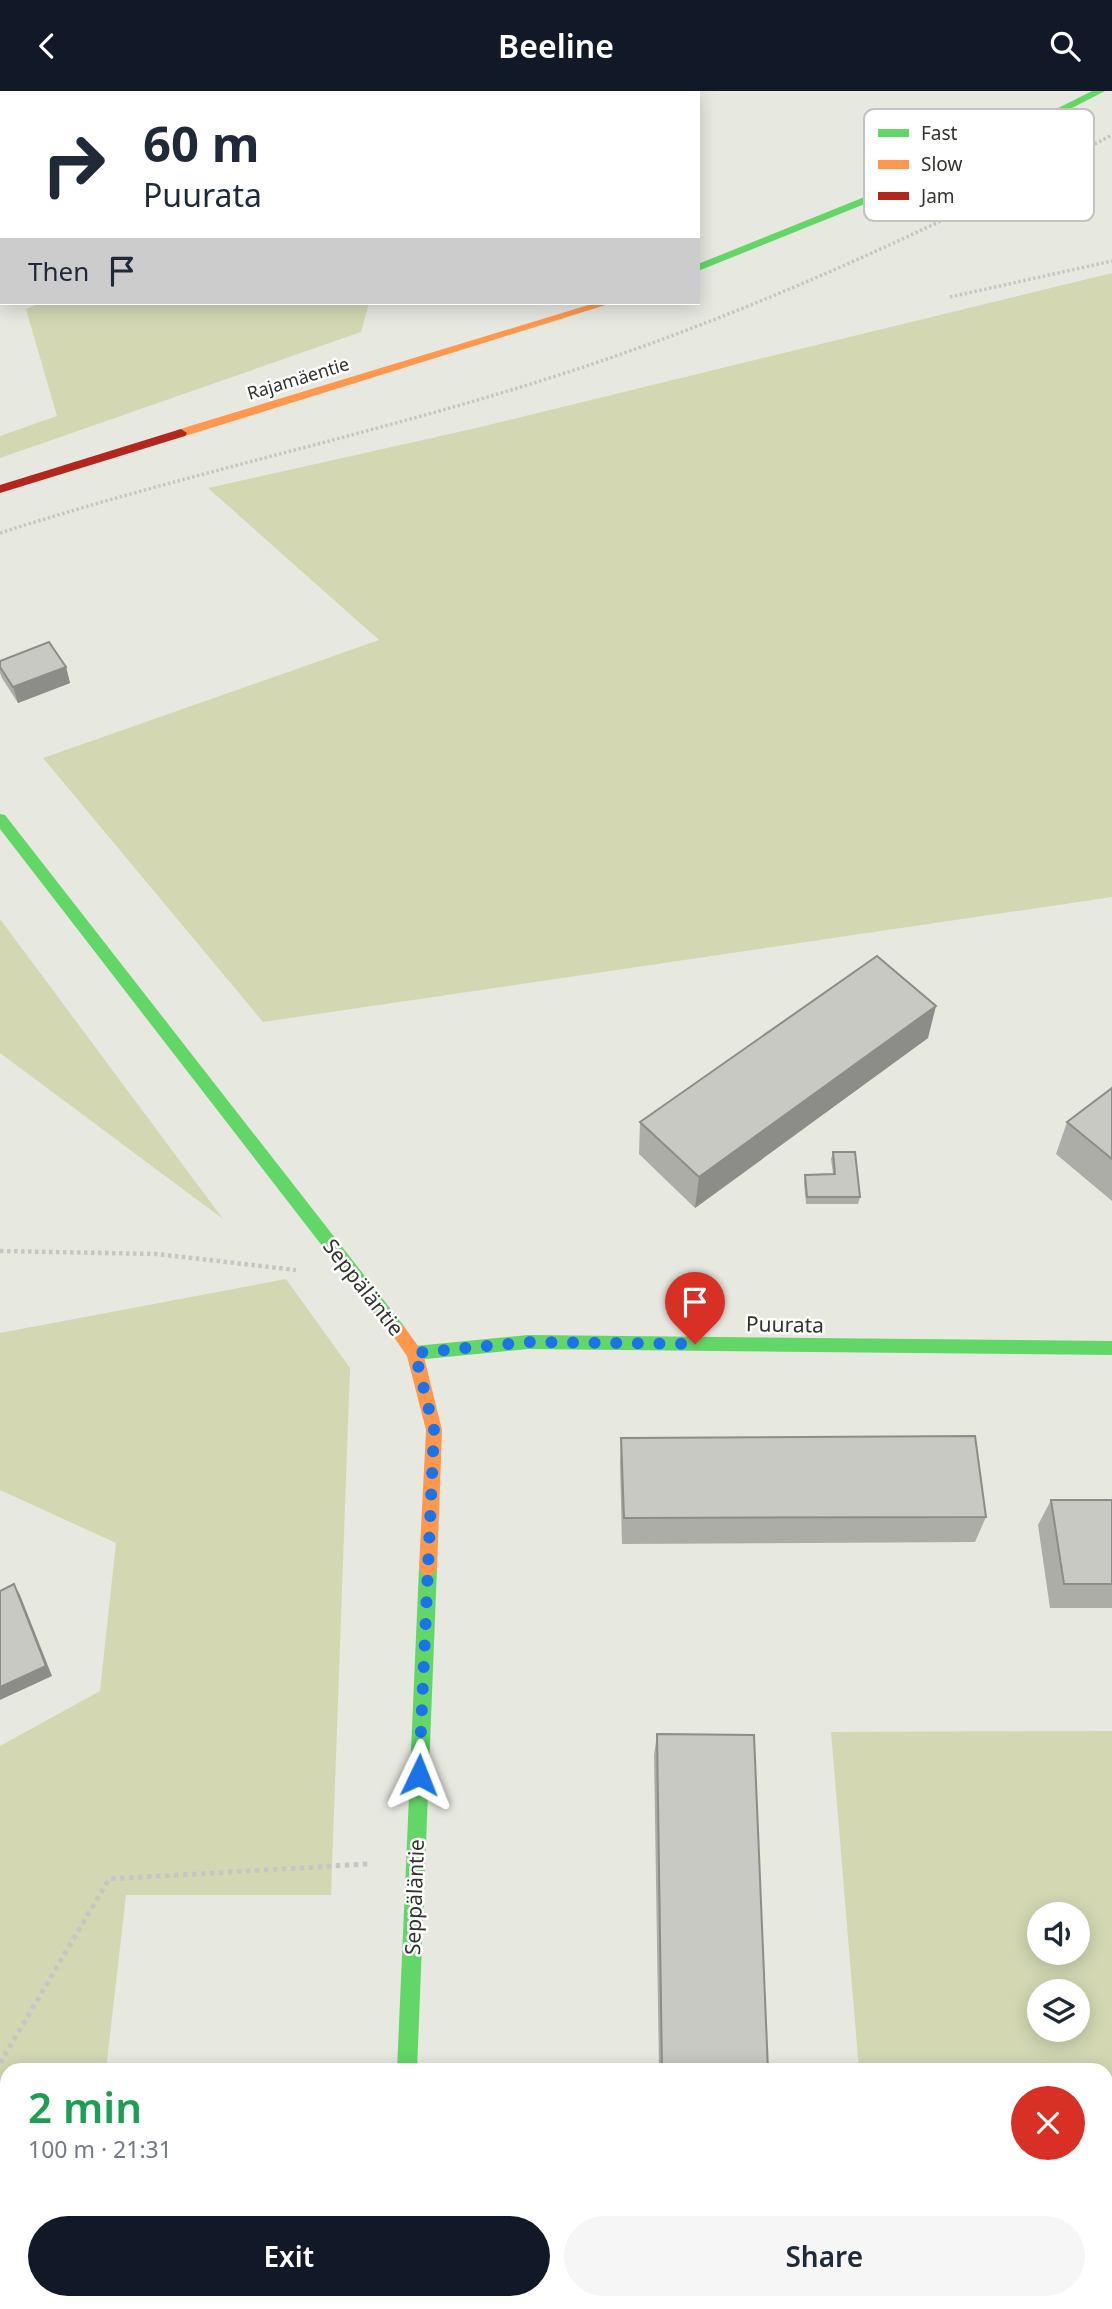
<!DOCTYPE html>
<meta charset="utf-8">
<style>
:root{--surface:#fff;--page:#f6f6f7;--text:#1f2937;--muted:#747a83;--accent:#111827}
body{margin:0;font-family:"Noto Sans",sans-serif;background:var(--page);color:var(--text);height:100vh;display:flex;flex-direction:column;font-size:26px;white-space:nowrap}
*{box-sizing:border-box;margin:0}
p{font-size:23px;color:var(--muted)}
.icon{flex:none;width:38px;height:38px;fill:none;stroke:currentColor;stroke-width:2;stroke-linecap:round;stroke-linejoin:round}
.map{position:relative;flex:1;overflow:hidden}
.panel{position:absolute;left:0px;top:1972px;width:1113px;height:247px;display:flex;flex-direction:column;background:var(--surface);border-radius:21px 21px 0 0;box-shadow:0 4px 18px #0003}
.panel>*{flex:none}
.top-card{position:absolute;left:0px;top:0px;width:700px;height:214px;box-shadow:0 4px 18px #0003;background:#fff;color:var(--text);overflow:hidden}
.controls{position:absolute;left:1027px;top:1811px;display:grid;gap:14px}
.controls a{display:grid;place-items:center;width:63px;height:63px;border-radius:50%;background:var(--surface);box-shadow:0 4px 18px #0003;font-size:35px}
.pin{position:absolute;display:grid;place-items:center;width:60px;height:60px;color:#fff;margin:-72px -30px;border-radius:50% 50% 50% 0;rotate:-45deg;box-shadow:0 0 7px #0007}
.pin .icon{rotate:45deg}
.me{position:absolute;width:77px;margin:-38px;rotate:2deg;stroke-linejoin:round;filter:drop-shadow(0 0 5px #0008)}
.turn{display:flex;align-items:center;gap:24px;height:147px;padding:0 28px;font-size:32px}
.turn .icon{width:91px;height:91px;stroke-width:2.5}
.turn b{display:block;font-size:49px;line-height:60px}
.then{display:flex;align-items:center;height:66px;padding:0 28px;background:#0003;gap:14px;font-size:26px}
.round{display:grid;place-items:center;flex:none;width:74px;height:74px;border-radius:37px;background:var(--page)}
.overview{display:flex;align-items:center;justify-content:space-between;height:119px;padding:0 28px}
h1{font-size:42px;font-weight:600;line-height:52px;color:#1e9e55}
.action{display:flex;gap:14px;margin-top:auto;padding:14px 28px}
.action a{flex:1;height:80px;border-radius:42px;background:var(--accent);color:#fff;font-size:28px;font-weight:600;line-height:80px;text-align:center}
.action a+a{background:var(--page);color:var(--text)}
header{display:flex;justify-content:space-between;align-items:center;height:91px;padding:0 28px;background:var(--accent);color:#fff;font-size:32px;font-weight:600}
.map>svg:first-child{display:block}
.green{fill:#d3d8b3;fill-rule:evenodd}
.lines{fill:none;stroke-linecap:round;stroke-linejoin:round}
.path-far2{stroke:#c6c7c4;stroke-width:3.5;stroke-dasharray:2.5 2.5;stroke-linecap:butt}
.path-far1{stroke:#c6c7c4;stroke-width:4.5;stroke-dasharray:3.5 3.5;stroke-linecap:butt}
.path{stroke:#c6c7c4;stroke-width:5;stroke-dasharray:4.5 4.5;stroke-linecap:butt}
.street{fill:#fbfcfa;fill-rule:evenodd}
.fast{fill:#63d668;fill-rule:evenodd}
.slow{fill:#ff974d;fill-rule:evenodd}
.jam{fill:#b3261e;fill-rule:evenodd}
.wall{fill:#acada7}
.shaded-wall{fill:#8c8d88}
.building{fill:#c8c9c2;stroke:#8c8d88;stroke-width:2}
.route{stroke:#1a73e8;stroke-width:12;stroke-dasharray:0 21.6}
.labels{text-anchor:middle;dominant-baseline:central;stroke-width:5;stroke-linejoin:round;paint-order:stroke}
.far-street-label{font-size:18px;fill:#32332e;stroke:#fff}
.street-label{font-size:21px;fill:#32332e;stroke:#fff}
.key{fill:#fff;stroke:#c2c2c0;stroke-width:2}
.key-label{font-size:19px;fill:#32332e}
</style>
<header><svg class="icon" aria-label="back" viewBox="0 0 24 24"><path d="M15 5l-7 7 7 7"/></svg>Beeline<svg class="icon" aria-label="search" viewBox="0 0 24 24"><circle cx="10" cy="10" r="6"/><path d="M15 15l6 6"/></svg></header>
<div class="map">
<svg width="1112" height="2218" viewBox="0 0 1112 2218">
<rect width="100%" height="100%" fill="#e7e8e0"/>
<g class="green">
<path d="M1112 182V806L263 931 43 667 379 549 208 397 472 338Z"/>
<path d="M41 212H369L361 241 0 367V345L57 325 26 218Z"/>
<path d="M0 828 223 1128 0 962Z"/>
<path d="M286 1188 350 1277 331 1804H126L106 1979H7V2194L0 2203V1655L100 1600 116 1452 0 1399V1242Z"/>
<path d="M1112 1640V2150H1106V1979H859L831 1641ZM1040 1824H1078V1862H1040ZM1040 1900H1078V1939H1040Z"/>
</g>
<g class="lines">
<g class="path-far2">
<path d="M950 206 1112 170"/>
<path d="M0 442C183 383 372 344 556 285 749 223 933 138 1112 44"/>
</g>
<path class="path-far1" d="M0 1160 157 1163 296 1179"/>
<g class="path">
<path d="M0 1972 109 1788 368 1773"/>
<path d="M1069 2218 1070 2212"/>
</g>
<g class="street">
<path d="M0 28H2L0 44Z"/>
<path d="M372 2212H424L423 2218H371Z"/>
</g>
<g class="fast">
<path d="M1092 0H1105L957 76 698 180V173L949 72Z"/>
<path d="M0 723 5 724 403 1234 405 1239 403 1244 397 1246 391 1244 0 738Z"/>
<path d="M528 1244 1112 1250V1264L528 1258 415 1269 409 1267 407 1262 409 1257 415 1255Z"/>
<path d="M428 1469 434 1471 437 1477 417 1979H397L419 1477 422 1471Z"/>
</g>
<g class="slow">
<path d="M595 212H612L185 345 181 346 175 342 177 339Z"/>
<path d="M397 1232 403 1234 423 1262 442 1339 437 1477 434 1483 428 1485 422 1483 419 1477 426 1339 407 1265 389 1239 391 1234Z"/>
</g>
<path class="jam" d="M181 338 187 342 185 345 0 402V394Z"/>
</g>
<g class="wall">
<path d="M0 69H2V92L0 90Z"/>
<path d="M0 570 66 576 70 592 18 612 2 587 0 582Z"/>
<path d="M928 947 695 1117 639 1063 640 1031Z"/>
<path d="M1112 997V1110L1056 1063 1067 1031Z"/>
<path d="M833 1061 860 1106 858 1113H806L804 1091 805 1084 833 1083 831 1068Z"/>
<path d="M621 1347 986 1426 975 1451 622 1453 620 1373Z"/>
<path d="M1051 1409H1112V1517H1050L1038 1434Z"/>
<path d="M657 1643 768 1979H659L654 1664Z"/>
<path d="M912 2212H982L983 2218H908V2214Z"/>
</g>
<g class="shaded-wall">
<path d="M2 152V171L0 172V153Z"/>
<path d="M66 576 70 592 18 612 13 596Z"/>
<path d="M936 915 928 947 695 1117 699 1086Z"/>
<path d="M14 1493 20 1504 52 1585 0 1609V1596Z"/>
</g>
<g class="building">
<path d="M174 0H228L230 2H177Z"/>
<path d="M0 69H2V79L0 78Z"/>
<path d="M49 551 66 576 13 596 0 576V570Z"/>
<path d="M877 865 936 915 699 1086 640 1031Z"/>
<path d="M1112 997V1068L1067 1031Z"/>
<path d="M833 1061H855L860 1106H807L805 1084 835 1083Z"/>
<path d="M975 1345 986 1426 624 1427 621 1347Z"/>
<path d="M1051 1409H1112V1493H1064Z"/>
<path d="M14 1493 46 1575 0 1596V1500Z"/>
<path d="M657 1643 754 1644 768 1979H662Z"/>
<path d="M128 2212H226L231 2218H122Z"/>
<path d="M920 2212H982L983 2218H920Z"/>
</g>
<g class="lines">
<path class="route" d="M419 1684 434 1339 415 1262 528 1251 695 1253"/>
</g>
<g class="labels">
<g class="far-street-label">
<text transform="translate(298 287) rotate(-17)">Rajamäentie</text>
</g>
<g class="street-label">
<text transform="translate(364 1196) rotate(52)">Seppäläntie</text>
<text transform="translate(785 1233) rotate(1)">Puurata</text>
<text transform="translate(414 1806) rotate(-88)">Seppäläntie</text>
</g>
</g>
<rect x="864" y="18" width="230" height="112" rx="10" class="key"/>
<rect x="878" y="38" width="31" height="8" fill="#63d668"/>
<rect x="878" y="69" width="31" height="9" fill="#ff974d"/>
<rect x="878" y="101" width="31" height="8" fill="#b3261e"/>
<g class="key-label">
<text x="921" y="49">Fast</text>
<text x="921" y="80">Slow</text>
<text x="921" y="112">Jam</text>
</g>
</svg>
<div class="controls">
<a><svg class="icon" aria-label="sound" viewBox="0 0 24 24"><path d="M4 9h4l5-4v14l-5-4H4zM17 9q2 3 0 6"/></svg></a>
<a><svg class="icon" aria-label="layers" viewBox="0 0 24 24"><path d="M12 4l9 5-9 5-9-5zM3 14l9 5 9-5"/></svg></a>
</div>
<div class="pin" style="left:695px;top:1253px;background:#d93025"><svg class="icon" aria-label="arrive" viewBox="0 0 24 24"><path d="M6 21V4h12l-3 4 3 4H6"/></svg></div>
<svg class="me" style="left:419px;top:1684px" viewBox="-20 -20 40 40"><path d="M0-17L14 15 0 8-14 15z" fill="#1a73e8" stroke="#fff" stroke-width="4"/></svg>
<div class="top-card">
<div class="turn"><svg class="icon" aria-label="right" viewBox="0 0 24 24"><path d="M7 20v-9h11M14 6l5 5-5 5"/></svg><div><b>60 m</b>Puurata</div></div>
<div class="then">Then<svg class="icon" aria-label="arrive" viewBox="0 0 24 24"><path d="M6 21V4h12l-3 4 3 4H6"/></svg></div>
</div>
<section class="panel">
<div class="overview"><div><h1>2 min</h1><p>100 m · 21:31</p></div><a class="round" style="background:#d93025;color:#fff"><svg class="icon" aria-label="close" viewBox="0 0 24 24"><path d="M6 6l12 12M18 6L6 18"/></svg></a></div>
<div class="action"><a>Exit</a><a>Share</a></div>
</section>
</div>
